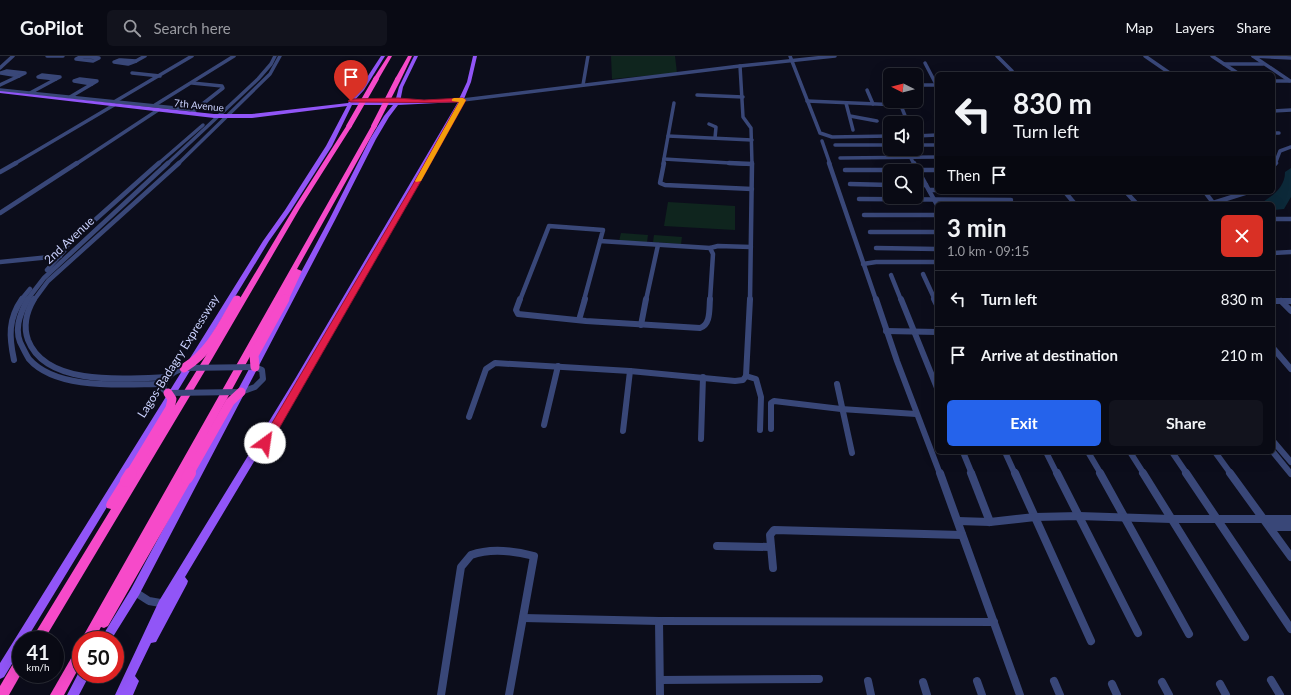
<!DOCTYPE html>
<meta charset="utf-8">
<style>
:root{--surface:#090a14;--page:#12131d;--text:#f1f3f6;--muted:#999aa0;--line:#292b34;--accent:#2563eb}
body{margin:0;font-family:Lato,sans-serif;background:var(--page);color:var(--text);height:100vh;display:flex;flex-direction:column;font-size:15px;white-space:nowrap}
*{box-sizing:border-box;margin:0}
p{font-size:13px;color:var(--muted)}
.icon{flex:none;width:22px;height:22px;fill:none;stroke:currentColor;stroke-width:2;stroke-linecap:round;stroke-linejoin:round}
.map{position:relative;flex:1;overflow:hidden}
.drawer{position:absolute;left:935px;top:146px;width:340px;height:252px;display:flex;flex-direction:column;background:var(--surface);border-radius:6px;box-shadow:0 4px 16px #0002,0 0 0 1px var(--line)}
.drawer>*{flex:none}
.hud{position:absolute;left:935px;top:16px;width:340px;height:122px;border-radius:6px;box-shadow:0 4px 16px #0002,0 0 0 1px var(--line);background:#090a14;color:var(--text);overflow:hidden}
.needle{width:26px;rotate:276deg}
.fabs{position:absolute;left:883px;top:12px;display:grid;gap:8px}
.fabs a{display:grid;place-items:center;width:40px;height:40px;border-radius:6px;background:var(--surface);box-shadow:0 4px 16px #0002,0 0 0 1px var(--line);font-size:20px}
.speed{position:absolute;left:12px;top:575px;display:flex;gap:8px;font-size:20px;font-weight:700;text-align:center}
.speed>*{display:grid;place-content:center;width:52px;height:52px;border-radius:50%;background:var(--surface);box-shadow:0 4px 16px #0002,0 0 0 1px var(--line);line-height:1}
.speed small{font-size:10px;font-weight:400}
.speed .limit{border:6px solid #d22;background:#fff;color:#111}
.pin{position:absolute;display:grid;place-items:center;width:34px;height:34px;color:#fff;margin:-41px -17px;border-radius:50% 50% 50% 0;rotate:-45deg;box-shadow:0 0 4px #0007}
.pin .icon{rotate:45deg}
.me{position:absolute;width:44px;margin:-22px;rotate:31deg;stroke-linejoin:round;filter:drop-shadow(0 0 3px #0008)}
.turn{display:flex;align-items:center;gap:14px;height:84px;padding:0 12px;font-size:18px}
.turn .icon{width:52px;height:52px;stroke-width:2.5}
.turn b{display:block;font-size:28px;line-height:34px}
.then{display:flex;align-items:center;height:38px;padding:0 12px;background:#0003;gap:8px;font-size:15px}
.round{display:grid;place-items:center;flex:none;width:42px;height:42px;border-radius:6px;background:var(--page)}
.overview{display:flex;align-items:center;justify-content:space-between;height:68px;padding:0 12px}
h1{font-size:24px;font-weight:700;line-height:30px}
.cta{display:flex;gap:8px;margin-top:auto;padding:8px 12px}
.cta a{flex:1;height:46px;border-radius:6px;background:var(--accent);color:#fff;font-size:16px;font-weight:700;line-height:46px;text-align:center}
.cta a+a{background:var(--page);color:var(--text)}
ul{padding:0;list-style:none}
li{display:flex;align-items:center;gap:12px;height:56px;padding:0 12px;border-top:1px solid var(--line)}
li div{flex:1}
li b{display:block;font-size:15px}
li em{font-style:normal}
header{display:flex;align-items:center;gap:24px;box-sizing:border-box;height:56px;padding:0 20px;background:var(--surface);border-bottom:1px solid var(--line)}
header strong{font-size:19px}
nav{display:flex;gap:22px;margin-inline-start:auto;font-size:14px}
.search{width:280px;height:36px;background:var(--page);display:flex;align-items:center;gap:10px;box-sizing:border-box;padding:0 14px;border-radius:6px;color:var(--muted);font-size:15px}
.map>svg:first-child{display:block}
.green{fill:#0f251e}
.water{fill:#0c2939}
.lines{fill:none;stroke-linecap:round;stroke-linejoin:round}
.minor-far3{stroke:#394778;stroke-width:3.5}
.minor-far2{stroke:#394778;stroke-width:4.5}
.minor-far1{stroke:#394778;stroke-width:6}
.minor{stroke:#394778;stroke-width:8}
.major{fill:#9155f7;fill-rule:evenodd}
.highway{fill:#f64ac9;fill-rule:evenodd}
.minor-bridge{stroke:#394778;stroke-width:6}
.highway-bridge-far2{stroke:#f64ac9;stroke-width:5.5}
.highway-bridge-far1{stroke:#f64ac9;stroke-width:9}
.highway-bridge{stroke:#f64ac9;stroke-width:12}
.route{fill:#e11d48;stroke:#92132f}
.slow{fill:#f59e0b}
.labels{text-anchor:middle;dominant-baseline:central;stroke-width:4;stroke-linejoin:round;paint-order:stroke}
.far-street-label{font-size:10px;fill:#c9d0fc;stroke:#0c0d1b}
.street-label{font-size:12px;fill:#c9d0fc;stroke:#0c0d1b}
</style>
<header>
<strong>GoPilot</strong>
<div class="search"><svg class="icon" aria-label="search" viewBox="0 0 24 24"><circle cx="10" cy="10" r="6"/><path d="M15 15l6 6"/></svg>Search here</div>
<nav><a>Map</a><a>Layers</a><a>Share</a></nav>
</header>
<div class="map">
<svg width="1291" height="639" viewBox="0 0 1291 639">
<rect width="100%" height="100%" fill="#0c0d1b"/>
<g class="green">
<path d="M611 0H675L677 17 612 23Z"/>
<path d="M668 146 735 150V174L664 170Z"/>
<path d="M621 177 648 179 647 186 619 185Z"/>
<path d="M654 179 682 181 681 188 653 186Z"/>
</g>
<path class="water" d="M1291 112V141L1284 153 1273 154V148H1260C1272 140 1285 132 1285 116Z"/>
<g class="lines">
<g class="minor-far3">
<path d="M47 0H63"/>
<path d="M82 0 99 2 93 5 76 3Z"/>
<path d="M790 0 820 77 832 81 890 80"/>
<path d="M997 0 1012 15"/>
<path d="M1145 0 1171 18"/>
<path d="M1212 0 1239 18"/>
<path d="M1253 0 1290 25"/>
<path d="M1253 0 1291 2"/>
<path d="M119 4H121L136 5 128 8 114 6Z"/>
<path d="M136 5 145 0"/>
<path d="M925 7 937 30"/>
<path d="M1224 8H1263"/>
<path d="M740 10 743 61 751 72 752 108"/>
<path d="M0 12 13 0"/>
<path d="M7 15 25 17 19 20 1 17Z"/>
<path d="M132 17 160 20"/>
<path d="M42 19 60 21 56 23 38 21Z"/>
<path d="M80 23 97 25 92 28 74 25Z"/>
<path d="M1273 25H1289"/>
<path d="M192 27 222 30 223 32 195 54"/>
<path d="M0 29 19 20"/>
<path d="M583 29 588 0"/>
<path d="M916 29H936"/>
<path d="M0 34 195 54 192 57"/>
<path d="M867 34 873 48"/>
<path d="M30 37 56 23"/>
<path d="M697 39 743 41"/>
<path d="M70 41 92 28"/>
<path d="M463 44 740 10 835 0"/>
<path d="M807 45 900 49"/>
<path d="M899 45 908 67"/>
<path d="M114 46 192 0"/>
<path d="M846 47 853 74"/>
<path d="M155 49 234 0"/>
<path d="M1273 55 1291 54"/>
<path d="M850 60 877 65"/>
<path d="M709 68 716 71 715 82"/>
<path d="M1273 77H1279"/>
<path d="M668 80 752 84"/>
<path d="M916 80 937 79"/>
<path d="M822 85 830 108"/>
<path d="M835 89H890"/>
<path d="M916 89H937"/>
<path d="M906 93 914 108"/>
<path d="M840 102 937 101"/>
<path d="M664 103 746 108"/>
<path d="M14 108 114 49"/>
<path d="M76 108 158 54"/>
<path d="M158 108 203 69"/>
<path d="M167 108 258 23 271 8 275 0"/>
<path d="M178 108 270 18 280 0"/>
<path d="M663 108 674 47"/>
<path d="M1275 108 1280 95 1291 91"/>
</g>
<g class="minor-far2">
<path d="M664 107 660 127 665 129 752 133"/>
<path d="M729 107 752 108"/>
<path d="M829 107 876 244"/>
<path d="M914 107 937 149"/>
<path d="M1273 110 1276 107"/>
<path d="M845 114H937"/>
<path d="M0 116 16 107"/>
<path d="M850 128 890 129"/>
<path d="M916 129H926"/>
<path d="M929 134H937"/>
<path d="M1065 136 1075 148"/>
<path d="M1126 136 1137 148"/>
<path d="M1205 136 1214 148"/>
<path d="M859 143 1011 144"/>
<path d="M1213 147 1248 136"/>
<path d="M0 157 77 107"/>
<path d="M864 159H937"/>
<path d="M1273 163H1291"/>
<path d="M870 176H937"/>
<path d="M600 185 710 192 718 190 751 191"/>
<path d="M876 192 937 193"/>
<path d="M1273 197 1291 196"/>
<path d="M0 206 60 200"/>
<path d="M863 208 876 206H937"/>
<path d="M47 214 64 195 74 179 96 163 159 107"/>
<path d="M923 218 935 244"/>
<path d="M891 219 901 244"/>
<path d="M21 244 30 233"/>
<path d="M27 244 44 222 168 107"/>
<path d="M34 244 48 225 179 107"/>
<path d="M520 244 549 170 603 174 584 244"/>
<path d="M646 244 658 189"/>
<path d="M710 244 713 198 710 192"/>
<path d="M750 244 752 107"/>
</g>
<g class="minor-far1">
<path d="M28 243C19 259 13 276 23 292 25 296 27 300 29 303 57 335 124 328 162 328"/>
<path d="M34 243C27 255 23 270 28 284 46 331 127 323 167 321"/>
<path d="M520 243 516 254 518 258 586 265 700 272C711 268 709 254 710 243"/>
<path d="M876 243 897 305 940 418"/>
<path d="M901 243 937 332"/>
<path d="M934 243 937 249"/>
<path d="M1273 245H1291"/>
<path d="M1281 245 1291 255"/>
<path d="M579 264 585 243"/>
<path d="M641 269 646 243"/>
<path d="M886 275 937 276"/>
<path d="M1273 292 1291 313"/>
<path d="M14 304C9 281 8 263 22 243"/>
<path d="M746 320 756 323 761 341 760 374"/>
<path d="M837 328 852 397"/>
<path d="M241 336 255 331 263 323 262 314 255 311"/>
<path d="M168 337 163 333C165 320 173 316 184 312"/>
<path d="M469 361 486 313 495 307 630 315 735 325 743 324 746 320 750 243"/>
<path d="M544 369 558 310"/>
<path d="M771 373V347L774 345 841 353 916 358"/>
<path d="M623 375 630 315"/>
<path d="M701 383 703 321"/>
<path d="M1273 385 1291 406"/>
<path d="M963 396 972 418"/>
<path d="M1005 396 1015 418"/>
<path d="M1046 396 1057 418"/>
<path d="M1088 396 1101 418"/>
<path d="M1130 396 1144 418"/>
<path d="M1172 396 1187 418"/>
<path d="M1215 396 1231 418"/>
<path d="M1273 396 1291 418"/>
</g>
<g class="minor">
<path d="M940 417 1020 639"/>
<path d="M971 417 990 466"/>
<path d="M1015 417 1091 585"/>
<path d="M1057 417 1138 577"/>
<path d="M1100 417 1189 578"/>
<path d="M1143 417 1245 581"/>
<path d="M1186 417 1291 573"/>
<path d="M1230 417 1291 501"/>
<path d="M958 465 990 466 1035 461 1079 460 1171 463H1291"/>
<path d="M1270 471H1291"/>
<path d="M717 490 770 491"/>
<path d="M773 512 770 479 774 474 962 479"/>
<path d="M135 536 149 545 166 548"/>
<path d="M523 562 659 565 994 566"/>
<path d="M659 565 660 639"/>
<path d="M660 624 819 623"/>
<path d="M1271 624 1280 639"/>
<path d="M868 625 871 639"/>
<path d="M977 625 982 639"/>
<path d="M1054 625 1060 639"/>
<path d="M923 626 927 639"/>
<path d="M1162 626 1169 639"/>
<path d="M1112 628 1117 639"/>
<path d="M1220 628 1226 639"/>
<path d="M441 639 461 511 471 499C490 492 515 495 534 500L509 639"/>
</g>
<g class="major">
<path d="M381 0H385L364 34 353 46H395L399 31 414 0H418L403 31 400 46 459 43 467 26 473 0H477L471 26 464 43 465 44 463 45 301 327 185 521 188 525 187 528 156 586 151 587 135 620 139 625 133 639H115L159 545 295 323 458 46 398 49 389 61 376 83 335 164 139 539 111 584H100L131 533 329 164 370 83 384 60 393 49H352L332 90 291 154 269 185 26 584H21V593L4 621 0 623V607L263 185 285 154 326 90 347 50 252 62H214L0 37V35L214 58H252L348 47 360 32Z"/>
<path d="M80 614H81V618H90L79 639H67Z"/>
</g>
<g class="highway">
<path d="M388 0H392L378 24H374L373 23Z"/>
<path d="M408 0H412L401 23 396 24 395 23Z"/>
<path d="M347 69 352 70 300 152 212 303 44 584H31L111 453 107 452 106 449 107 446 122 422 126 421 130 422 205 301 294 152Z"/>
<path d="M372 69 377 70 297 213 302 215 289 243 285 246 282 245 281 243 283 240 186 418 191 419 192 422 191 425 108 570 104 572 101 571 94 584H81Z"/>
<path d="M81 590V608L64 639H50L77 592Z"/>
<path d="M21 599V618L9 639H0V630L17 601Z"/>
</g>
<g class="minor-bridge">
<path d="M185 312 255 311"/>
<path d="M168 337 240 336"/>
</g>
<g class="highway-bridge-far2">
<path d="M349 70 376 23"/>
<path d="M374 70 398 23"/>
</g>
<g class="highway-bridge-far1">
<path d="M255 311 254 299 285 243"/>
<path d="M184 312C210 296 222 270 237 244"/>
<path d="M130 418 170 352 172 343 168 337"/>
<path d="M189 418 230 346 241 336"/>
</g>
<g class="highway-bridge">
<path d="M187 422 190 417"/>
<path d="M126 425 131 417"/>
</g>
</g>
<path class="route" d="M398 42 424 44 463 42 466 44 418 130 269 390H262L260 387 262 384 412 130 459 46C423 47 387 46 351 46L348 45 351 43Z"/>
<path class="slow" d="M454 42H463L466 44 421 125 416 126 415 125 459 46 452 45V43Z"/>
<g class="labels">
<g class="far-street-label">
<text transform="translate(199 49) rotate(6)">7th Avenue</text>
</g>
<g class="street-label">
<text transform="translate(69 184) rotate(-43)">2nd Avenue</text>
<text transform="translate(178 300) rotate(-58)">Lagos-Badagry Expressway</text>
</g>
</g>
</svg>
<div class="fabs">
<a><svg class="needle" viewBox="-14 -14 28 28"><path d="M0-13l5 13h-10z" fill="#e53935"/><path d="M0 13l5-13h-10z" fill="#999aa0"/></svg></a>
<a><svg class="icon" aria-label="sound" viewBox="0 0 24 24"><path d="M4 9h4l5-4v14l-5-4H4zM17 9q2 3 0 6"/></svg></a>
<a><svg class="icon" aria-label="search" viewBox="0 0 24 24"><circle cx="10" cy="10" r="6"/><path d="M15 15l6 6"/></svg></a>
</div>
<div class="speed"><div>41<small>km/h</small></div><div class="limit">50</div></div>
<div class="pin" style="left:351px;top:45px;background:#d93025"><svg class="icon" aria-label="arrive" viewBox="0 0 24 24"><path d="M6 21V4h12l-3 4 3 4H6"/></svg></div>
<svg class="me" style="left:265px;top:387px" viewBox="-20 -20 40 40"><circle r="19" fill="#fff"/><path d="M0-13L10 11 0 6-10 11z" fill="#e11d48"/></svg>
<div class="hud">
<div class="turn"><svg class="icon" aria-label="left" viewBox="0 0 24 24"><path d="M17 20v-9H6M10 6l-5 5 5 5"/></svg><div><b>830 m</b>Turn left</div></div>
<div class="then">Then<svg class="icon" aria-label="arrive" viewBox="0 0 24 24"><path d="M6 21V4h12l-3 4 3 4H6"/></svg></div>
</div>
<section class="drawer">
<div class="overview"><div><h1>3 min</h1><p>1.0 km · 09:15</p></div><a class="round" style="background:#d93025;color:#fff"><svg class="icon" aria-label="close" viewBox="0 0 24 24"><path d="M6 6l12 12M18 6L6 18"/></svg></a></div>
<ul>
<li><svg class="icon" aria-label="left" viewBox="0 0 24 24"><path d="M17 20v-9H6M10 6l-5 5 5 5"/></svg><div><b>Turn left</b></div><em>830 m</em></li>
<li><svg class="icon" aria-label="arrive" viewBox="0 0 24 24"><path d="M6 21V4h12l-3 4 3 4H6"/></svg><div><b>Arrive at destination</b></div><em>210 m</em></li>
</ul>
<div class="cta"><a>Exit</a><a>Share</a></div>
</section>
</div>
